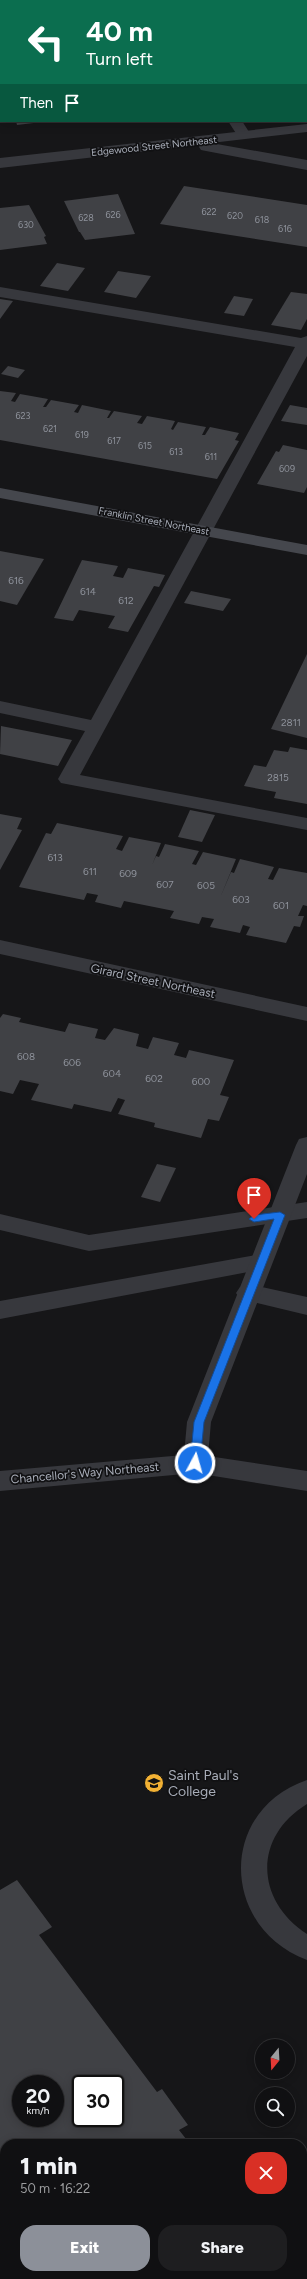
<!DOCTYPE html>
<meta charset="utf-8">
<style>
:root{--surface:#101012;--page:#1e1e20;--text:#f1f3f6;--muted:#9c9d9f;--line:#303032;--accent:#8c9099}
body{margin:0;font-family:Figtree,sans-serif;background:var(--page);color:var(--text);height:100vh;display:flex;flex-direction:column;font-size:15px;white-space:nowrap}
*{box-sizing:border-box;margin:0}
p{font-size:13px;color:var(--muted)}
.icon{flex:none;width:22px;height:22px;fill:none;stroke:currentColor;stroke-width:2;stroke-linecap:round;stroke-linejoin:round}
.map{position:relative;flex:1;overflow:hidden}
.side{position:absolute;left:0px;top:2139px;width:307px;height:140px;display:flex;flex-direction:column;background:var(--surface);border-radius:16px 16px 0 0;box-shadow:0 2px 10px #0003,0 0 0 1px var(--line)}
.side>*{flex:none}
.top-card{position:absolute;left:0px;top:0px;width:307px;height:122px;box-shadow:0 2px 10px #0003,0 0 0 1px var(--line);background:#0b6e4f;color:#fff;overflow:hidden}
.needle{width:26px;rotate:198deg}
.fabs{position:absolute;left:255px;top:2039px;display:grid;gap:8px}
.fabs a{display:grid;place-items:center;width:40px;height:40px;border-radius:50%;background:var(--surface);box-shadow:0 2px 10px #0003,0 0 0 1px var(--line);font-size:20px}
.speed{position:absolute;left:12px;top:2075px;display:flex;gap:8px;font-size:20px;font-weight:700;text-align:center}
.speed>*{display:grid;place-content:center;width:52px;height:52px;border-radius:50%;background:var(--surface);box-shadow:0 2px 10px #0003,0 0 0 1px var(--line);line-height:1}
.speed small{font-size:10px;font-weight:400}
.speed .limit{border:2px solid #111;border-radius:6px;background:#fff;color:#111}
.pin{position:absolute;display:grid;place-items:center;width:34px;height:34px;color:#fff;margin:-41px -17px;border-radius:50% 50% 50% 0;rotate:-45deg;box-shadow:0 0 4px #0007}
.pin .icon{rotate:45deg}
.me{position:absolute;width:44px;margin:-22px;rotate:6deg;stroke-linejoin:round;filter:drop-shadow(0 0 3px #0008)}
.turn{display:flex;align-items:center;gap:14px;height:84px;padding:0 20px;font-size:18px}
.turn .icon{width:52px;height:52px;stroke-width:2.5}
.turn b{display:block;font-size:28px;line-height:34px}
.then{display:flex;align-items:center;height:38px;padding:0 20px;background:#0003;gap:8px;font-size:15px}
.round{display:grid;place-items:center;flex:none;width:42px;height:42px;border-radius:16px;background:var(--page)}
.summary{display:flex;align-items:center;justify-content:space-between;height:68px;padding:0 20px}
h1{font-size:24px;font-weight:800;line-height:30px}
.button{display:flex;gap:8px;margin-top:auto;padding:8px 20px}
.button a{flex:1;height:46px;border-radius:16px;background:var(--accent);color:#fff;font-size:16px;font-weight:800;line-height:46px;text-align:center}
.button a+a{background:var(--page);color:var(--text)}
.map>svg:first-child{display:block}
.building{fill:#404145;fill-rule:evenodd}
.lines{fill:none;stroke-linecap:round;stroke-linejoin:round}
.lane{fill:#37383d;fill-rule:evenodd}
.street{fill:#37383d;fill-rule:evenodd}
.secondary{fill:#45474d;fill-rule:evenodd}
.route{fill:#1a73e8;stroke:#114b97}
.labels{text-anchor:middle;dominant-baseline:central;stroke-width:3.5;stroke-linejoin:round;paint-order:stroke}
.far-number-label{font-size:9px;fill:#8e929b}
.far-street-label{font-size:10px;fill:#a8adb8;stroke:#111113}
.number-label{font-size:10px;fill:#8e929b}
.street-label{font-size:12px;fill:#a8adb8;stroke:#111113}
.near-poi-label{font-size:14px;fill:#a8adb8;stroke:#111113;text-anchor:start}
</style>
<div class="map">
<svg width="307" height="2279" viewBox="0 0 307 2279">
<rect width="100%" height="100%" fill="#161618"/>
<g class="building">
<path d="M16 121H42V122L17 125Z"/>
<path d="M184 186 307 205V247L160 224Z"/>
<path d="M118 194 135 234 85 240 80 232H79L64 201Z"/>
<path d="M29 205 46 236 44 237 47 244 0 250V208Z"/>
<path d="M57 263 85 268 68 291 40 286Z"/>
<path d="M118 271 151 276 136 298 104 292Z"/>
<path d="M291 292 307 294V319L301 330 271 325Z"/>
<path d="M234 296 253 299 244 316 224 313Z"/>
<path d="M0 299 13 301 0 319Z"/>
<path d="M8 366 25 370 18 378 1 374Z"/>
<path d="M0 391 16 393 11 401 15 402 20 394 48 399 43 407H46L51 400 79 405 74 412 78 413 82 405 111 411 107 418H109L114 411 142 416 137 423 142 424 147 416 175 421 171 429 173 430 178 422 206 427 202 435H205L210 427 239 433 235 440 239 441 217 479 0 440Z"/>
<path d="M290 405 307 408V425L281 421Z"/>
<path d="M283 445 307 450V487L304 493 257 484 276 451 279 452Z"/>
<path d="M0 551 44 559 17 605 0 601Z"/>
<path d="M82 560 118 566 113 576 123 578 128 568 165 575 159 587 154 586 128 632 108 628 115 616 79 610 73 621 54 618Z"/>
<path d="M191 591 231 599 223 611 184 603Z"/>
<path d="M307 654V738L271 729Z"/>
<path d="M1 726 32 732 72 740 58 766 0 754Z"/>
<path d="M290 747 307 750V804L274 798 276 792 244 786 254 765 266 767 274 750 288 752Z"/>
<path d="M190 810 215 815 202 842 178 837Z"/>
<path d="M0 814 22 818 17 829 22 830 0 870Z"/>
<path d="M57 823 123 836 116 849 122 851 129 837 161 843 152 865 156 856 159 857 165 844 199 851 192 864 196 865 203 852 236 859 220 898 231 872 234 873 240 859 274 867 268 879 273 880 279 868 307 873V906L303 905 298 916H304L300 927 294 926 286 943 246 935 250 927 243 925 240 933 210 927 214 919 202 917 199 924 170 918 174 911 124 901 121 908 95 902 98 895 87 893 84 900 19 887 46 833 51 834Z"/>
<path d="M3 1014 21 1018 19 1022 65 1032 69 1023 98 1029 95 1038 105 1040 114 1028 139 1034 136 1046 148 1049 153 1037 179 1043 174 1055 186 1058 189 1050 234 1060 220 1095 229 1097 219 1121 208 1119 201 1138 154 1127 155 1123 118 1114 125 1100 118 1098 111 1112 74 1104 72 1109 31 1100 39 1084 20 1080 13 1094 0 1091V1018Z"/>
<path d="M157 1164 176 1168 160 1202 141 1197Z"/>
<path d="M17 1880 52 1927 39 1935 157 2092 162 2089 188 2125 179 2130 190 2144H5V2193L0 2196V1890ZM21 2084H55V2118H21ZM81 2084H115V2118H81Z"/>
<path d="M302 2229H307V2279H150L146 2274H302Z"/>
</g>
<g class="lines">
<g class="lane">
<path d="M228 121H242L251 135 249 138H239Z"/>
<path d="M0 287 301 338 307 336V356L80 775 307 818V830L61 783 58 779 85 731 0 713V701L91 720 295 347 0 297Z"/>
<path d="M307 1202V1218L89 1251 0 1230V1214L89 1235Z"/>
<path d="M261 1254 269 1256 272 1262 269 1268 0 1319V1301Z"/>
<path d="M248 1284 307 1297V1315L240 1299 236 1293 240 1287Z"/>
</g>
<g class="street">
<path d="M307 124V132L211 143 307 160V170L206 151 201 150 199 147 200 145 0 168V158Z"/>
<path d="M0 940 307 1007V1021L0 954Z"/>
<path d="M307 1137V1174L211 1422 208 1456 307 1471V1491L195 1473 0 1491V1471L184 1455 187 1422 296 1145 299 1139Z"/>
<path d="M307 1780V1804C253 1837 255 1900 307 1934V1960C221 1928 217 1811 307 1780Z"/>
</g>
<path class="secondary" d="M0 488 307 545V555L0 498Z"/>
</g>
<path class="route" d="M280 1212 285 1215 204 1422 200 1463 198 1466H191L190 1463 194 1422 274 1219 254 1222 249 1219 254 1215Z"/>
<defs>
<symbol id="university-disc" viewBox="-11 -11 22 22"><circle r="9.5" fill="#f2b134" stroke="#111113"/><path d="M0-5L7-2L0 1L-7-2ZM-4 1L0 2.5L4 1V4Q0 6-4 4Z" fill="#111"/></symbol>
</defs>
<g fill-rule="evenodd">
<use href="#university-disc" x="143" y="1772" width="22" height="22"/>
</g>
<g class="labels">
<g class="far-number-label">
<text x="209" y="211">622</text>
<text x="113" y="214">626</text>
<text x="235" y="215">620</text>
<text x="86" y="217">628</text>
<text x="262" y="219">618</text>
<text x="26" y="224">630</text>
<text x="285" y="228">616</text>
<text x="23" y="415">623</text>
<text x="50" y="428">621</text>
<text x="82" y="434">619</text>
<text x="114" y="440">617</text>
<text x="145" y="445">615</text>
<text x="176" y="451">613</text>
<text x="211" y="456">611</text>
<text x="287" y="468">609</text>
</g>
<g class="far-street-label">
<text transform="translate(154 146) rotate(-6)">Edgewood Street Northeast</text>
<text transform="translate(154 521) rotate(11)">Franklin Street Northeast</text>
</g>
<g class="number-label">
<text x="16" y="580">616</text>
<text x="88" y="591">614</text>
<text x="126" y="600">612</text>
<text x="291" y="722">2811</text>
<text x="278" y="777">2815</text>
<text x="55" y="857">613</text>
<text x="90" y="871">611</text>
<text x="128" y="873">609</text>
<text x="165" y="884">607</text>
<text x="206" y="885">605</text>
<text x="241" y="899">603</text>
<text x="281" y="905">601</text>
<text x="26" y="1056">608</text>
<text x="72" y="1062">606</text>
<text x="112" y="1073">604</text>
<text x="154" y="1078">602</text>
<text x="201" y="1081">600</text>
</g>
<g class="street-label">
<text transform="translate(153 981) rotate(12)">Girard Street Northeast</text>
<text transform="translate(85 1473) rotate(-5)">Chancellor's Way Northeast</text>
</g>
<g class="near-poi-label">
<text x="168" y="1775">Saint Paul's<tspan x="168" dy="16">College</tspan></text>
</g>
</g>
</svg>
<div class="fabs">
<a><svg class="needle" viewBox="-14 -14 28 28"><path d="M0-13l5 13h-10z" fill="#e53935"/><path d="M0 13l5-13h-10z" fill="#9c9d9f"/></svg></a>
<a><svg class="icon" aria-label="search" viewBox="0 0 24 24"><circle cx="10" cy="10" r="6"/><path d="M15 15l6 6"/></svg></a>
</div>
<div class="speed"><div>20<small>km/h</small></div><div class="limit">30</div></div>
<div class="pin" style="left:254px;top:1219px;background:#d93025"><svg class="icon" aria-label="arrive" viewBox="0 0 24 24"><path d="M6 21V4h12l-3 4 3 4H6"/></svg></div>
<svg class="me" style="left:195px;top:1463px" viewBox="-20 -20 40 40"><circle r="17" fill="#1a73e8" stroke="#fff" stroke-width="3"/><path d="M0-11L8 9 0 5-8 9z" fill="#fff"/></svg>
<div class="top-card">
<div class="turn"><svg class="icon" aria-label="left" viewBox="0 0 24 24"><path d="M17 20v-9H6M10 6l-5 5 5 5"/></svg><div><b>40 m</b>Turn left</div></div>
<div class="then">Then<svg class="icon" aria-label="arrive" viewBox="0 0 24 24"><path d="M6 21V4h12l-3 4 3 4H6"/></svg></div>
</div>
<section class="side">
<div class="summary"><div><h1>1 min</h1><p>50 m · 16:22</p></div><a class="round" style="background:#d93025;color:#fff"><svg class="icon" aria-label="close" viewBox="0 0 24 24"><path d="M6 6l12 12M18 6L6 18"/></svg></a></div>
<div class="button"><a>Exit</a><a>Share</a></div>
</section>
</div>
